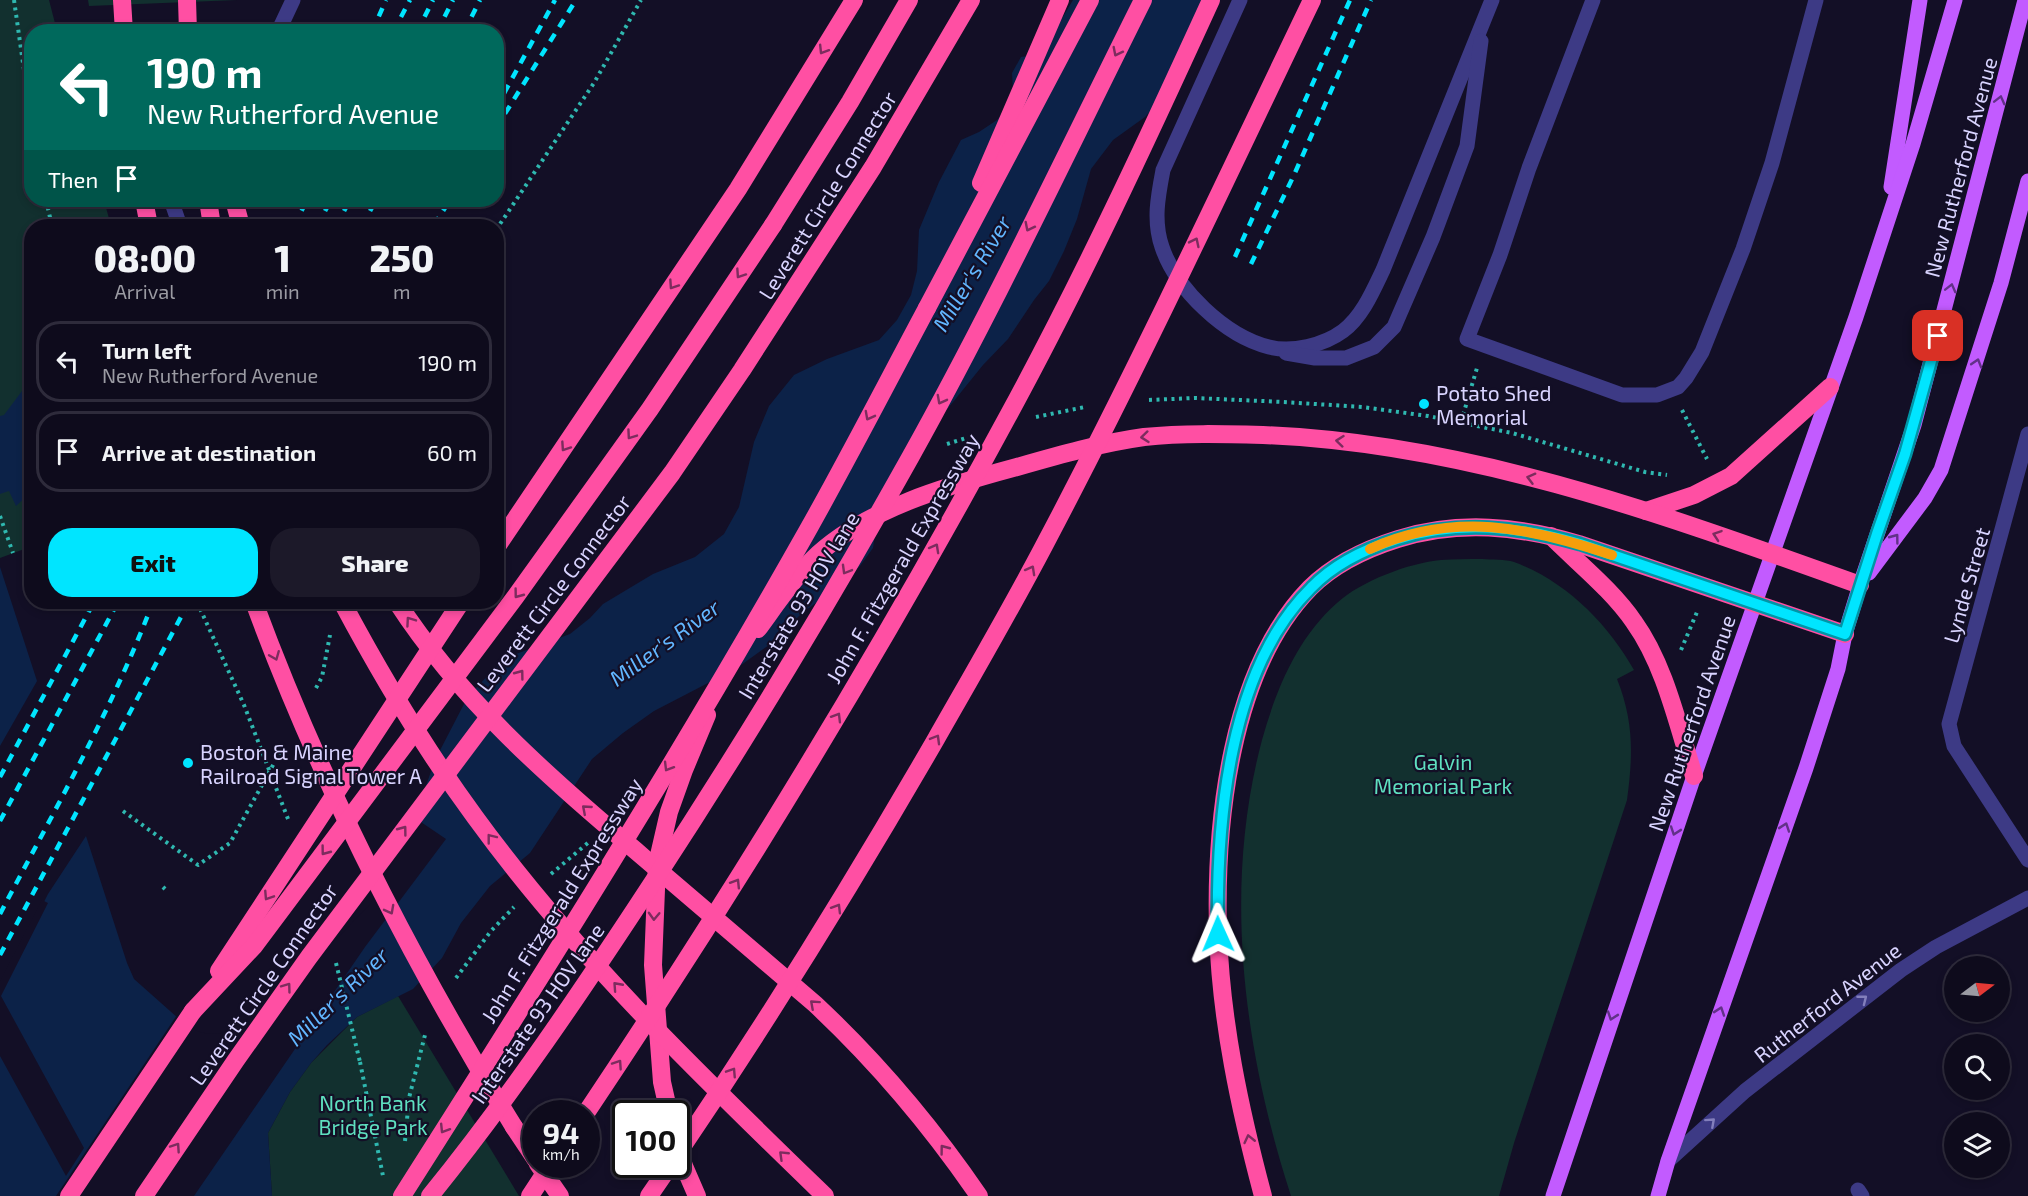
<!DOCTYPE html>
<style>
:root{--surface:#0e0b1c;--page:#1c1929;--text:#f1f3f6;--muted:#9b9ba3;--line:#2e2b3b;--accent:#00e5ff}
body{margin:0;font-family:"Exo 2",sans-serif;background:var(--page);color:var(--text);height:100vh;display:flex;flex-direction:column;font-size:22px;white-space:nowrap}
*{box-sizing:border-box;margin:0}
p{font-size:20px;color:var(--muted)}
.icon{flex:none;width:33px;height:33px;fill:none;stroke:currentColor;stroke-width:2;stroke-linecap:round;stroke-linejoin:round}
.map{position:relative;flex:1;overflow:hidden}
.sheet{position:absolute;left:24px;top:219px;width:480px;height:390px;display:flex;flex-direction:column;background:var(--surface);border-radius:24px;box-shadow:0 3px 9px #0003,0 0 0 2px var(--line)}
.sheet>*{flex:none}
.guide{position:absolute;left:24px;top:24px;width:480px;height:183px;border-radius:24px;box-shadow:0 3px 9px #0003,0 0 0 2px var(--line);background:#00695c;color:#fff;overflow:hidden}
.needle{width:39px;rotate:74deg}
.tools{position:absolute;left:1944px;top:956px;display:grid;gap:12px}
.tools a{display:grid;place-items:center;width:66px;height:66px;border-radius:50%;background:var(--surface);box-shadow:0 3px 9px #0003,0 0 0 2px var(--line);font-size:30px}
.speed{position:absolute;left:522px;top:1100px;display:flex;gap:12px;font-size:30px;font-weight:700;text-align:center}
.speed>*{display:grid;place-content:center;width:78px;height:78px;border-radius:50%;background:var(--surface);box-shadow:0 3px 9px #0003,0 0 0 2px var(--line);line-height:1}
.speed small{font-size:15px;font-weight:400}
.speed .limit{border:3px solid #111;border-radius:9px;background:#fff;color:#111}
.pin{position:absolute;display:grid;place-items:center;width:51px;height:51px;color:#fff;margin:-26px;border-radius:12px;box-shadow:0 3px 9px #0006}
.me{position:absolute;width:66px;margin:-33px;rotate:359deg;stroke-linejoin:round;filter:drop-shadow(0 0 4px #0008)}
.turn{display:flex;align-items:center;gap:21px;height:126px;padding:0 24px;font-size:27px}
.turn .icon{width:78px;height:78px;stroke-width:2.5}
.turn b{display:block;font-size:42px;line-height:51px}
.then{display:flex;align-items:center;height:57px;padding:0 24px;background:#0003;gap:12px;font-size:22px}
.eta{display:flex;justify-content:space-evenly;align-items:center;height:102px;text-align:center}
.eta b{font-size:36px;font-weight:800;line-height:42px}
.button{display:flex;gap:12px;margin-top:auto;padding:12px 24px}
.button a{flex:1;height:69px;border-radius:24px;background:var(--accent);color:#111;font-size:24px;font-weight:800;line-height:69px;text-align:center}
.button a+a{background:var(--page);color:var(--text)}
ul{padding:0;list-style:none}
li{display:flex;align-items:center;gap:18px;height:81px;margin:0 12px 9px;padding:0 12px;border:3px solid var(--line);border-radius:24px}
li div{flex:1}
li b{display:block;font-size:22px}
li em{font-style:normal}
.map>svg:first-child{display:block}
.green{fill:#12302f}
.water{fill:#0c2248}
.pier{fill:#130f26}
.lines{fill:none;stroke-linecap:round;stroke-linejoin:round}
.path{stroke:#2fb8b0;stroke-width:4;stroke-dasharray:3 4.5;stroke-linecap:butt}
.service{stroke:#3d3a85;stroke-width:15}
.minor{stroke:#3d3a85;stroke-width:15}
.primary{stroke:#c25bff;stroke-width:15}
.motorway{stroke:#ff4fa3;stroke-width:18}
.rail{stroke:#00e5ff;stroke-width:4.5;stroke-dasharray:9 8;stroke-linecap:butt}
.path-bridge{stroke:#2fb8b0;stroke-width:4;stroke-dasharray:3 4.5;stroke-linecap:butt}
.motorway-bridge{stroke:#ff4fa3;stroke-width:18}
.oneway{stroke:#7d2c5e}
.oneway2{stroke:#623188}
.oneway3{stroke:#837fbc}
.route-casing{stroke:#0095a6;stroke-width:15}
.route{stroke:#00e5ff;stroke-width:10}
.slow{stroke:#f59e0b;stroke-width:10}
.poi-dot{fill:#00e5ff;stroke:#130f26;stroke-width:2}
.labels{text-anchor:middle;dominant-baseline:central;stroke-width:4.5;stroke-linejoin:round;paint-order:stroke}
.street-label{font-size:21px;fill:#d9d4ff;stroke:#130f26}
.poi-label{font-size:21px;fill:#d9d4ff;stroke:#130f26;text-anchor:start}
.park-label{font-size:21px;fill:#5fe0c0;stroke:#130f26}
.water-label{font-size:22px;font-style:italic;fill:#62b6ff;stroke:#130f26}
</style>
<div class="map">
<svg width="2028" height="1196" viewBox="0 0 2028 1196">
<rect width="100%" height="100%" fill="#130f26"/>
<g class="green">
<path d="M0 0H49L57 31 32 32V200H104L111 226H32L31 524 22 530 27 548 0 558Z"/>
<path d="M88 0H237L89 6Z"/>
<path d="M1482 559C1492 560 1505 559 1514 562 1566 581 1608 624 1634 670L1617 679C1634 722 1633 755 1627 800L1514 1143 1499 1196H1291C1244 1051 1222 890 1262 740 1276 690 1297 638 1337 603 1361 581 1409 563 1441 560 1454 559 1468 559 1482 559Z"/>
<path d="M398 996 519 1196H272L268 1133 290 1092 311 1063 357 1017Z"/>
</g>
<g class="water">
<path d="M1073 0H1210L1160 101 1145 117 1113 140 1091 169 1077 219 1064 251 1049 281 1034 300 1008 339 983 365 932 428 875 535 873 548 860 566 834 590 802 613 773 642 737 668 654 711 623 733 592 759 530 853 490 886 461 923 442 958 413 989 357 1017 327 1045 311 1063 290 1092 268 1133 272 1196H0V988L48 894 86 836 127 963 134 979 196 1034 222 1036 258 1015 373 905 415 817 435 760 464 704 476 688 495 668 516 654 570 634 590 618 603 604 653 574 695 557 724 534 739 507 754 442 769 406 794 375 827 359 879 340 897 320 911 295 917 271 919 230 939 182 961 140 979 132 997 120 1009 105 1013 91 1012 73 1021 57C1048 53 1048 47 1058 25 1063 17 1068 8 1073 0Z"/>
<path d="M31 379V492L16 506 9 491 0 494V416L4 415Z"/>
<path d="M0 567 37 681 0 746Z"/>
</g>
<g class="pier">
<path d="M412 816 446 839 365 947 194 1196H56L177 1015 197 1031 208 1034 221 1033 232 1028 256 1013 331 945 371 903 392 863Z"/>
<path d="M42 900 48 903 1 996 84 1148 66 1176 0 1056V981Z"/>
</g>
<g class="lines">
<g class="path">
<path d="M14 0 32 126"/>
<path d="M46 200 52 226"/>
<path d="M496 230 594 83 641 0"/>
<path d="M1149 400 1195 398 1284 402 1362 407 1428 416 1512 433 1645 472 1667 475"/>
<path d="M1682 410 1707 459"/>
<path d="M1036 417 1085 407"/>
<path d="M1461 422 1477 368"/>
<path d="M947 444 966 438"/>
<path d="M0 516 13 553"/>
<path d="M1681 650 1697 612"/>
<path d="M316 688 322 677 330 635"/>
<path d="M123 811 198 865 230 843 283 747"/>
<path d="M551 874 589 842"/>
<path d="M163 887 165 889"/>
<path d="M456 978 491 931 514 907"/>
<path d="M360 1062 383 1176"/>
<path d="M405 1141 409 1098 426 1031"/>
</g>
<g class="service">
<path d="M1240 0 1163 170C1158 196 1153 221 1162 247 1176 289 1225 336 1269 347 1292 353 1324 345 1343 331 1362 317 1373 291 1383 270L1492 0"/>
<path d="M1593 0 1529 168 1500 255 1467 339 1622 395H1657L1678 387 1686 378 1702 352 1743 249 1772 163 1816 0"/>
<path d="M278 32 293 0"/>
<path d="M171 200 180 226"/>
<path d="M1286 353 1315 358H1346L1374 347 1394 327 1433 237 1467 146 1481 41"/>
<path d="M1858 1190 1862 1196"/>
</g>
<g class="minor">
<path d="M2028 434 1949 724 1954 746 2028 860"/>
<path d="M1668 1161 1745 1091 1901 970 1936 947 2028 898"/>
</g>
<g class="primary">
<path d="M1891 187 1920 0"/>
<path d="M1869 573 1925 498 1941 470 2001 283 2028 181"/>
<path d="M1553 1196 1694 776 1856 317 1913 144 1955 0"/>
<path d="M1658 1196 1668 1161 1806 768 1838 669 1845 634 1860 585 1914 425 2025 0"/>
</g>
<g class="motorway">
<path d="M122 0 124 32"/>
<path d="M187 0 188 32"/>
<path d="M981 183 1060 0"/>
<path d="M144 200 149 226"/>
<path d="M208 200 212 226"/>
<path d="M234 200 241 226"/>
<path d="M773 225 850 102 909 0"/>
<path d="M927 308 1090 0"/>
<path d="M1646 511 1694 495 1731 476 1830 387"/>
<path d="M1551 536C1579 564 1612 590 1634 622 1665 665 1678 726 1694 776"/>
<path d="M496 548 738 189 854 0"/>
<path d="M758 629C775 606 792 580 813 559 864 509 950 485 1017 467 1059 455 1101 443 1144 437 1183 433 1223 434 1263 435 1470 443 1667 516 1860 585"/>
<path d="M669 1113 662 1082 653 965 657 864 669 812 684 770 707 715"/>
<path d="M514 1127 536 1160"/>
<path d="M676 1141 684 1166 697 1196"/>
<path d="M538 1164 560 1196"/>
<path d="M69 1196 193 1011"/>
<path d="M649 1196 671 1164"/>
<path d="M1263 1196C1240 1110 1221 1022 1218 932 1215 823 1230 670 1310 588 1334 564 1366 549 1398 539 1459 520 1519 526 1579 544L1845 634"/>
</g>
<g class="rail">
<path d="M372 32 386 0"/>
<path d="M393 32 410 0"/>
<path d="M417 32 433 0"/>
<path d="M437 32 453 0"/>
<path d="M464 32 480 0"/>
<path d="M496 108 555 0"/>
<path d="M496 128 576 0"/>
<path d="M434 225 450 200"/>
<path d="M294 226 307 200"/>
<path d="M317 226 331 200"/>
<path d="M336 226 350 200"/>
<path d="M362 226 376 200"/>
<path d="M1235 257 1350 0"/>
<path d="M1251 264 1294 175 1371 0"/>
<path d="M0 777 94 602"/>
<path d="M0 821 118 602"/>
<path d="M0 914C54 811 112 710 153 602"/>
<path d="M0 955 189 602"/>
</g>
<g class="path-bridge">
<path d="M197 602 244 705 288 819"/>
<path d="M336 963 360 1062"/>
</g>
<g class="motorway-bridge">
<path d="M254 602C322 786 411 960 514 1127"/>
<path d="M342 602C382 677 425 749 475 817 576 956 702 1077 825 1196"/>
<path d="M397 602C460 699 547 776 635 850 695 902 756 953 815 1004 877 1062 931 1126 979 1196"/>
<path d="M219 971 461 602"/>
<path d="M193 1011 254 946 516 596 650 409 773 225"/>
<path d="M586 1113C737 887 879 655 1008 416 1082 280 1147 140 1211 0"/>
<path d="M676 1156C768 1020 854 881 936 739 973 674 1011 609 1046 542 1140 364 1225 181 1312 0"/>
<path d="M144 1196 236 1060 309 957 672 473 742 370 873 167 971 0"/>
<path d="M402 1196C542 976 681 755 809 528 850 455 888 381 927 308"/>
<path d="M430 1196C511 1096 583 989 653 882 744 743 830 601 911 456 994 307 1067 152 1143 0"/>
<path d="M530 1196 551 1164"/>
</g>
</g>
<defs><path id="oneway-chevron" d="M-2-3.5L2.5 0L-2 3.5" fill="none" stroke-width="1.6" stroke-linecap="round" stroke-linejoin="round" transform="scale(1.5)"/></defs>
<g class="oneway">
<use href="#oneway-chevron" transform="translate(823 50) rotate(122)"/>
<use href="#oneway-chevron" transform="translate(1117 52) rotate(117)"/>
<use href="#oneway-chevron" transform="translate(1029 227) rotate(117)"/>
<use href="#oneway-chevron" transform="translate(1195 242) rotate(-64)"/>
<use href="#oneway-chevron" transform="translate(740 274) rotate(124)"/>
<use href="#oneway-chevron" transform="translate(673 285) rotate(124)"/>
<use href="#oneway-chevron" transform="translate(941 400) rotate(118)"/>
<use href="#oneway-chevron" transform="translate(869 416) rotate(118)"/>
<use href="#oneway-chevron" transform="translate(631 435) rotate(125)"/>
<use href="#oneway-chevron" transform="translate(1145 437) rotate(174)"/>
<use href="#oneway-chevron" transform="translate(1340 441) rotate(-174)"/>
<use href="#oneway-chevron" transform="translate(565 447) rotate(124)"/>
<use href="#oneway-chevron" transform="translate(1531 478) rotate(-165)"/>
<use href="#oneway-chevron" transform="translate(1717 535) rotate(-161)"/>
<use href="#oneway-chevron" transform="translate(935 548) rotate(-61)"/>
<use href="#oneway-chevron" transform="translate(846 570) rotate(120)"/>
<use href="#oneway-chevron" transform="translate(1031 570) rotate(-61)"/>
<use href="#oneway-chevron" transform="translate(518 594) rotate(127)"/>
<use href="#oneway-chevron" transform="translate(410 621) rotate(-125)"/>
<use href="#oneway-chevron" transform="translate(275 656) rotate(68)"/>
<use href="#oneway-chevron" transform="translate(520 674) rotate(-53)"/>
<use href="#oneway-chevron" transform="translate(837 717) rotate(-59)"/>
<use href="#oneway-chevron" transform="translate(936 739) rotate(-60)"/>
<use href="#oneway-chevron" transform="translate(668 767) rotate(121)"/>
<use href="#oneway-chevron" transform="translate(586 809) rotate(-139)"/>
<use href="#oneway-chevron" transform="translate(403 830) rotate(-53)"/>
<use href="#oneway-chevron" transform="translate(491 838) rotate(-128)"/>
<use href="#oneway-chevron" transform="translate(325 851) rotate(127)"/>
<use href="#oneway-chevron" transform="translate(736 883) rotate(-58)"/>
<use href="#oneway-chevron" transform="translate(268 896) rotate(123)"/>
<use href="#oneway-chevron" transform="translate(837 908) rotate(-59)"/>
<use href="#oneway-chevron" transform="translate(390 910) rotate(62)"/>
<use href="#oneway-chevron" transform="translate(654 916) rotate(92)"/>
<use href="#oneway-chevron" transform="translate(617 986) rotate(-132)"/>
<use href="#oneway-chevron" transform="translate(287 987) rotate(-54)"/>
<use href="#oneway-chevron" transform="translate(814 1004) rotate(-138)"/>
<use href="#oneway-chevron" transform="translate(618 1064) rotate(-56)"/>
<use href="#oneway-chevron" transform="translate(732 1072) rotate(-57)"/>
<use href="#oneway-chevron" transform="translate(444 1129) rotate(122)"/>
<use href="#oneway-chevron" transform="translate(1249 1139) rotate(-103)"/>
<use href="#oneway-chevron" transform="translate(176 1147) rotate(-56)"/>
<use href="#oneway-chevron" transform="translate(944 1149) rotate(-127)"/>
<use href="#oneway-chevron" transform="translate(783 1155) rotate(-136)"/>
</g>
<g class="oneway2">
<use href="#oneway-chevron" transform="translate(2000 100) rotate(-76)"/>
<use href="#oneway-chevron" transform="translate(1951 288) rotate(-76)"/>
<use href="#oneway-chevron" transform="translate(1977 363) rotate(-73)"/>
<use href="#oneway-chevron" transform="translate(1895 538) rotate(-53)"/>
<use href="#oneway-chevron" transform="translate(1785 827) rotate(-71)"/>
<use href="#oneway-chevron" transform="translate(1675 831) rotate(109)"/>
<use href="#oneway-chevron" transform="translate(1720 1011) rotate(-71)"/>
<use href="#oneway-chevron" transform="translate(1612 1016) rotate(109)"/>
</g>
<g class="oneway3">
<use href="#oneway-chevron" transform="translate(1863 999) rotate(-38)"/>
<use href="#oneway-chevron" transform="translate(1711 1122) rotate(-42)"/>
</g>
<g class="lines">
<defs>
<path id="route" d="M1218 934C1216 824 1228 670 1311 588 1334 564 1365 549 1397 539 1459 520 1518 526 1580 544L1845 634 1877 534 1905 454 1938 336"/>
</defs>
<use href="#route" class="route-casing"/>
<use href="#route" class="route"/>
<path class="slow" d="M1370 549C1453 511 1530 527 1612 555"/>
</g>
<g class="poi-dot">
<circle cx="1424" cy="404" r="6"/>
<circle cx="188" cy="763" r="6"/>
</g>
<g class="labels">
<g class="street-label">
<text transform="translate(1960 167) rotate(-75)">New Rutherford Avenue</text>
<text transform="translate(827 195) rotate(-58)">Leverett Circle Connector</text>
<text transform="translate(902 558) rotate(-60)">John F. Fitzgerald Expressway</text>
<text transform="translate(1966 585) rotate(-74)">Lynde Street</text>
<text transform="translate(553 593) rotate(-53)">Leverett Circle Connector</text>
<text transform="translate(798 605) rotate(-59)">Interstate 93 HOV lane</text>
<text transform="translate(1691 723) rotate(-71)">New Rutherford Avenue</text>
<text transform="translate(561 900) rotate(-58)">John F. Fitzgerald Expressway</text>
<text transform="translate(263 984) rotate(-55)">Leverett Circle Connector</text>
<text transform="translate(1827 1002) rotate(-38)">Rutherford Avenue</text>
<text transform="translate(537 1013) rotate(-55)">Interstate 93 HOV lane</text>
</g>
<g class="poi-label">
<text x="1436" y="392">Potato Shed<tspan x="1436" dy="24">Memorial</tspan></text>
<text x="200" y="751">Boston &amp; Maine<tspan x="200" dy="24">Railroad Signal Tower A</tspan></text>
</g>
<g class="park-label">
<text x="1443" y="761">Galvin<tspan x="1443" dy="24">Memorial Park</tspan></text>
<text x="373" y="1102">North Bank<tspan x="373" dy="24">Bridge Park</tspan></text>
</g>
<g class="water-label">
<text transform="translate(971 273) rotate(-59)">Miller's River</text>
<text transform="translate(664 642) rotate(-36)">Miller's River</text>
<text transform="translate(337 996) rotate(-44)">Miller's River</text>
</g>
</g>
</svg>
<div class="tools">
<a><svg class="needle" viewBox="-14 -14 28 28"><path d="M0-13l5 13h-10z" fill="#e53935"/><path d="M0 13l5-13h-10z" fill="#9b9ba3"/></svg></a>
<a><svg class="icon" aria-label="search" viewBox="0 0 24 24"><circle cx="10" cy="10" r="6"/><path d="M15 15l6 6"/></svg></a>
<a><svg class="icon" aria-label="layers" viewBox="0 0 24 24"><path d="M12 4l9 5-9 5-9-5zM3 14l9 5 9-5"/></svg></a>
</div>
<div class="speed"><div>94<small>km/h</small></div><div class="limit">100</div></div>
<div class="pin" style="left:1938px;top:336px;background:#d93025"><svg class="icon" aria-label="arrive" viewBox="0 0 24 24"><path d="M6 21V4h12l-3 4 3 4H6"/></svg></div>
<svg class="me" style="left:1218px;top:934px" viewBox="-20 -20 40 40"><path d="M0-17L14 15 0 8-14 15z" fill="#00e5ff" stroke="#fff" stroke-width="4"/></svg>
<div class="guide">
<div class="turn"><svg class="icon" aria-label="left" viewBox="0 0 24 24"><path d="M17 20v-9H6M10 6l-5 5 5 5"/></svg><div><b>190 m</b>New Rutherford Avenue</div></div>
<div class="then">Then<svg class="icon" aria-label="arrive" viewBox="0 0 24 24"><path d="M6 21V4h12l-3 4 3 4H6"/></svg></div>
</div>
<section class="sheet">
<div class="eta">
<div><b>08:00</b><p>Arrival</p></div>
<div><b>1</b><p>min</p></div>
<div><b>250</b><p>m</p></div>
</div>
<ul>
<li><svg class="icon" aria-label="left" viewBox="0 0 24 24"><path d="M17 20v-9H6M10 6l-5 5 5 5"/></svg><div><b>Turn left</b><p>New Rutherford Avenue</p></div><em>190 m</em></li>
<li><svg class="icon" aria-label="arrive" viewBox="0 0 24 24"><path d="M6 21V4h12l-3 4 3 4H6"/></svg><div><b>Arrive at destination</b></div><em>60 m</em></li>
</ul>
<div class="button"><a>Exit</a><a>Share</a></div>
</section>
</div>
